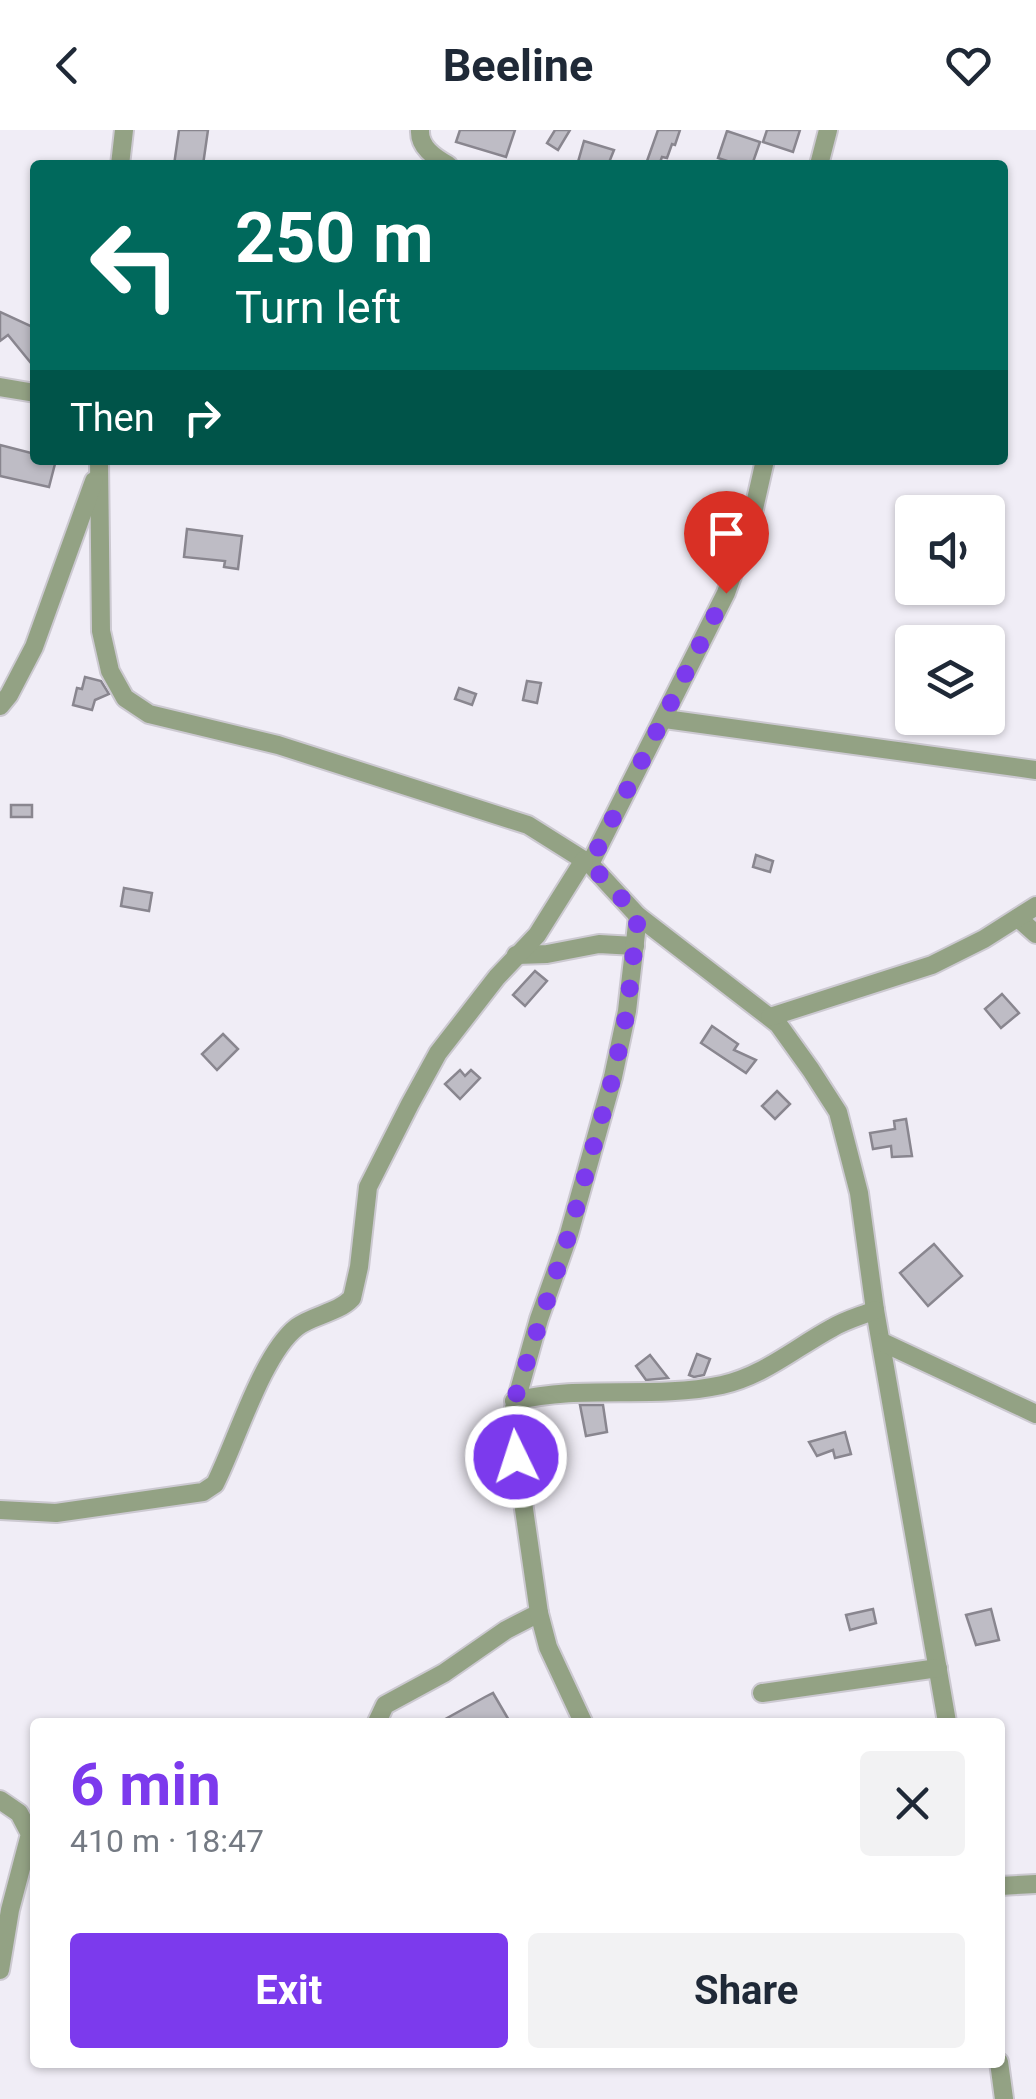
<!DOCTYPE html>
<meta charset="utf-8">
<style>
:root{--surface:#fff;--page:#f2f2f3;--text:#1f2937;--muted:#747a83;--accent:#7c3aed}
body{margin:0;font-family:Roboto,sans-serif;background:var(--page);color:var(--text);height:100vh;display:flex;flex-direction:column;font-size:38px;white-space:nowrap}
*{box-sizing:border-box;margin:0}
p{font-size:32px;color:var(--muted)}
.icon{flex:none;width:55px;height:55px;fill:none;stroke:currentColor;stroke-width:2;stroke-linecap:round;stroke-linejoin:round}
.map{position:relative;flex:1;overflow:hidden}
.sheet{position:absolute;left:30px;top:1588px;width:975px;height:350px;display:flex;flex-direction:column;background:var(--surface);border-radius:10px;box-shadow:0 2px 8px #0004}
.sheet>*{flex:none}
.banner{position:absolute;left:30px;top:30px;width:978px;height:305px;border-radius:10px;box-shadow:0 2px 8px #0004;background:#00695c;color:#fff;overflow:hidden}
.buttons{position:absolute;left:895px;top:365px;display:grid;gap:20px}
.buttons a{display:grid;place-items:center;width:110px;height:110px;border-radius:10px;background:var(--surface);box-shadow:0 2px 8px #0004;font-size:50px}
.pin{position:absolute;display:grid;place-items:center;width:85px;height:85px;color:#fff;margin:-102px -42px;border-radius:50% 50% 50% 0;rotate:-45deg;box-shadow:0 0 10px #0007}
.pin .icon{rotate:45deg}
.me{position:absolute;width:110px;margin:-55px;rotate:356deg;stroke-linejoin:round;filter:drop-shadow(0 0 8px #0008)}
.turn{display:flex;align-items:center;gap:35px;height:210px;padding:0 40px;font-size:45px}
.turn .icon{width:130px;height:130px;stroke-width:2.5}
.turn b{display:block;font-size:70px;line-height:85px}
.then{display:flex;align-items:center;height:95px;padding:0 40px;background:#0003;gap:20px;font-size:38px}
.round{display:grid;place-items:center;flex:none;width:105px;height:105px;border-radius:10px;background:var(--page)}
.overview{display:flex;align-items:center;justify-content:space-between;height:170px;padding:0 40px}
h1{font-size:60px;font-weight:700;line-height:75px;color:var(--accent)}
.action{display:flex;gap:20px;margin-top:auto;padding:20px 40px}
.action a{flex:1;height:115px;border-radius:10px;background:var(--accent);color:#fff;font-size:40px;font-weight:700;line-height:115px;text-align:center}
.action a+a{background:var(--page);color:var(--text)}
header{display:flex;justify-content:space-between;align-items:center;height:130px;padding:0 40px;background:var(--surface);font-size:45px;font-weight:700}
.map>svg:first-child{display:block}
.building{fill:#bebcc5;stroke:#89868f;stroke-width:2.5}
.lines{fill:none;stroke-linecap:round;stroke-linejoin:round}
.minor-casing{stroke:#ccc9d1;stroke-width:22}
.minor{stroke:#93a284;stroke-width:18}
.route{stroke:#7c3aed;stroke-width:18;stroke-dasharray:0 32.4}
</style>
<header><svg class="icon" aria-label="back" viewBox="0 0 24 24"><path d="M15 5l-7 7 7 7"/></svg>Beeline<svg class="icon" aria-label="heart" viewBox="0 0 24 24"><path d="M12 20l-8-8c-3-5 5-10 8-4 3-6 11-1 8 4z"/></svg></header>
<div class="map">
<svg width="1036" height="1969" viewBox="0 0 1036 1969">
<rect width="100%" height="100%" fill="#f0edf6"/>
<g class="building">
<path d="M179 0H208L203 35H174Z"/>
<path d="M460 0H515L506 27 456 12Z"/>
<path d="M555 0H570L558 20 547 13Z"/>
<path d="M658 0H680L675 15 672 14 667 28 662 27 659 35 647 31Z"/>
<path d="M767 0H800L793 22 763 12Z"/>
<path d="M727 1 760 12 752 35H739L718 28Z"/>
<path d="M584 11 614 20 608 35 578 32Z"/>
<path d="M0 182 35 198V238L8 205 0 211Z"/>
<path d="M0 315 35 324V330H56L49 357 0 346Z"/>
<path d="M187 399 242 406 238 439 224 437 225 431 184 427Z"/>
<path d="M85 547 101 551 109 564 95 570 92 580 73 575 77 558 82 559Z"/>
<path d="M527 551 541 553 537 573 523 570Z"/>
<path d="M459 558 476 564 472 575 455 569Z"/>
<rect x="11" y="675" width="21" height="12"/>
<path d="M756 725 773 731 770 742 753 737Z"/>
<path d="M124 758 152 763 149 781 121 776Z"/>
<path d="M535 841 547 851 525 876 513 865Z"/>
<path d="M1002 864 1019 883 1001 898 985 879Z"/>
<path d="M712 896 738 914 734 920 756 930 746 943 701 913Z"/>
<path d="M223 904 238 919 217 940 202 924Z"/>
<path d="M460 940 465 946 471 940 480 948 460 969 445 954Z"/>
<path d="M777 961 790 974 775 989 762 976Z"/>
<path d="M906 989 912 1026 892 1027 891 1016 873 1019 870 1003 895 999 894 991Z"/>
<path d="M934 1114 962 1146 928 1176 900 1143Z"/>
<path d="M697 1224 710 1229 704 1245 694 1247 689 1245Z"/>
<path d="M650 1225 668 1248 646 1250 636 1236Z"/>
<path d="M580 1275H603L607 1302 586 1306Z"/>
<path d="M845 1302 851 1324 835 1328 833 1320 817 1326 809 1312Z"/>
<path d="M873 1479 876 1493 850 1500 846 1485Z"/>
<path d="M991 1479 999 1510 976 1515 966 1485Z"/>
<path d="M493 1563 510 1592H440L485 1567Z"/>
</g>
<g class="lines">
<defs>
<g id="minor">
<path d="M420 0C419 17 434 27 448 35"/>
<path d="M120 35 124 0"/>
<path d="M819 35 828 0"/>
<path d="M0 257 35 263"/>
<path d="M99 330 101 501 110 541 125 568 149 584 278 615 528 695 590 734 638 786 778 894 811 940 838 982 859 1063 875 1180 947 1592"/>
<path d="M0 576 9 565 34 517 94 351"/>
<path d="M665 589 1036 640"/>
<path d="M590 734 726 463 751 392 765 330"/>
<path d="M1018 788 1036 804"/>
<path d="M516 825 547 824 599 814 635 816"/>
<path d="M770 887 932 835 984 809 1036 776"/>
<path d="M882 1212 1036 1284"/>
<path d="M514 1271C585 1254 651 1270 722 1255 765 1245 795 1218 832 1198 845 1190 861 1186 875 1180"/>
<path d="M0 1380 56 1383 203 1362 215 1354C236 1313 262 1224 297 1197 313 1185 338 1183 352 1168L359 1137 368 1057 410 974 438 923 497 847 537 805 584 730"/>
<path d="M762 1563 938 1538"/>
<path d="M377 1592 385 1575 444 1543 506 1500 539 1483"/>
<path d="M583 1592 548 1517 539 1483 511 1289 539 1189 569 1104 613 947 627 881 638 786"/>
<path d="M0 1670 19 1683 30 1704 10 1780 0 1840"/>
<path d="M1000 1756 1036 1754"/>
<path d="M999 1932 1004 1969"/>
</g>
</defs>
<use href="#minor" class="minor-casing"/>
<use href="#minor" class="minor"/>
</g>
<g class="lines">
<path class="route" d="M516 1327 510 1289 514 1271 569 1104 613 947 627 882 638 786 590 734 726 463"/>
</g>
</svg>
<div class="buttons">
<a><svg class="icon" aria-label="sound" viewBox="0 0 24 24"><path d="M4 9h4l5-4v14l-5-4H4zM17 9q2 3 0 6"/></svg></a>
<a><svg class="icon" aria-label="layers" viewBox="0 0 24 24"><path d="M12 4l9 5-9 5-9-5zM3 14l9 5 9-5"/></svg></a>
</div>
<div class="pin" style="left:726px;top:463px;background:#d93025"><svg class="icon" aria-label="arrive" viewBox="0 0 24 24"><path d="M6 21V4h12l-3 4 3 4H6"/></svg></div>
<svg class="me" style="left:516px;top:1327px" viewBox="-20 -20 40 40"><circle r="17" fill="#7c3aed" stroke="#fff" stroke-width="3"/><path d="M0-11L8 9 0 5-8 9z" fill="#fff"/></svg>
<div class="banner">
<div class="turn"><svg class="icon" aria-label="left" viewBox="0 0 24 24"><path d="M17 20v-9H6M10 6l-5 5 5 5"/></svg><div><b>250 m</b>Turn left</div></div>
<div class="then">Then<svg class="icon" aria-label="right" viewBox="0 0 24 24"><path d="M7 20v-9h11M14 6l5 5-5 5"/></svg></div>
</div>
<section class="sheet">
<div class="overview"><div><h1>6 min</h1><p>410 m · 18:47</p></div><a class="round"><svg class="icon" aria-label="close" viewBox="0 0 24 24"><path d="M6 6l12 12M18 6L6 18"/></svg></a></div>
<div class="action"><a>Exit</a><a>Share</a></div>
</section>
</div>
